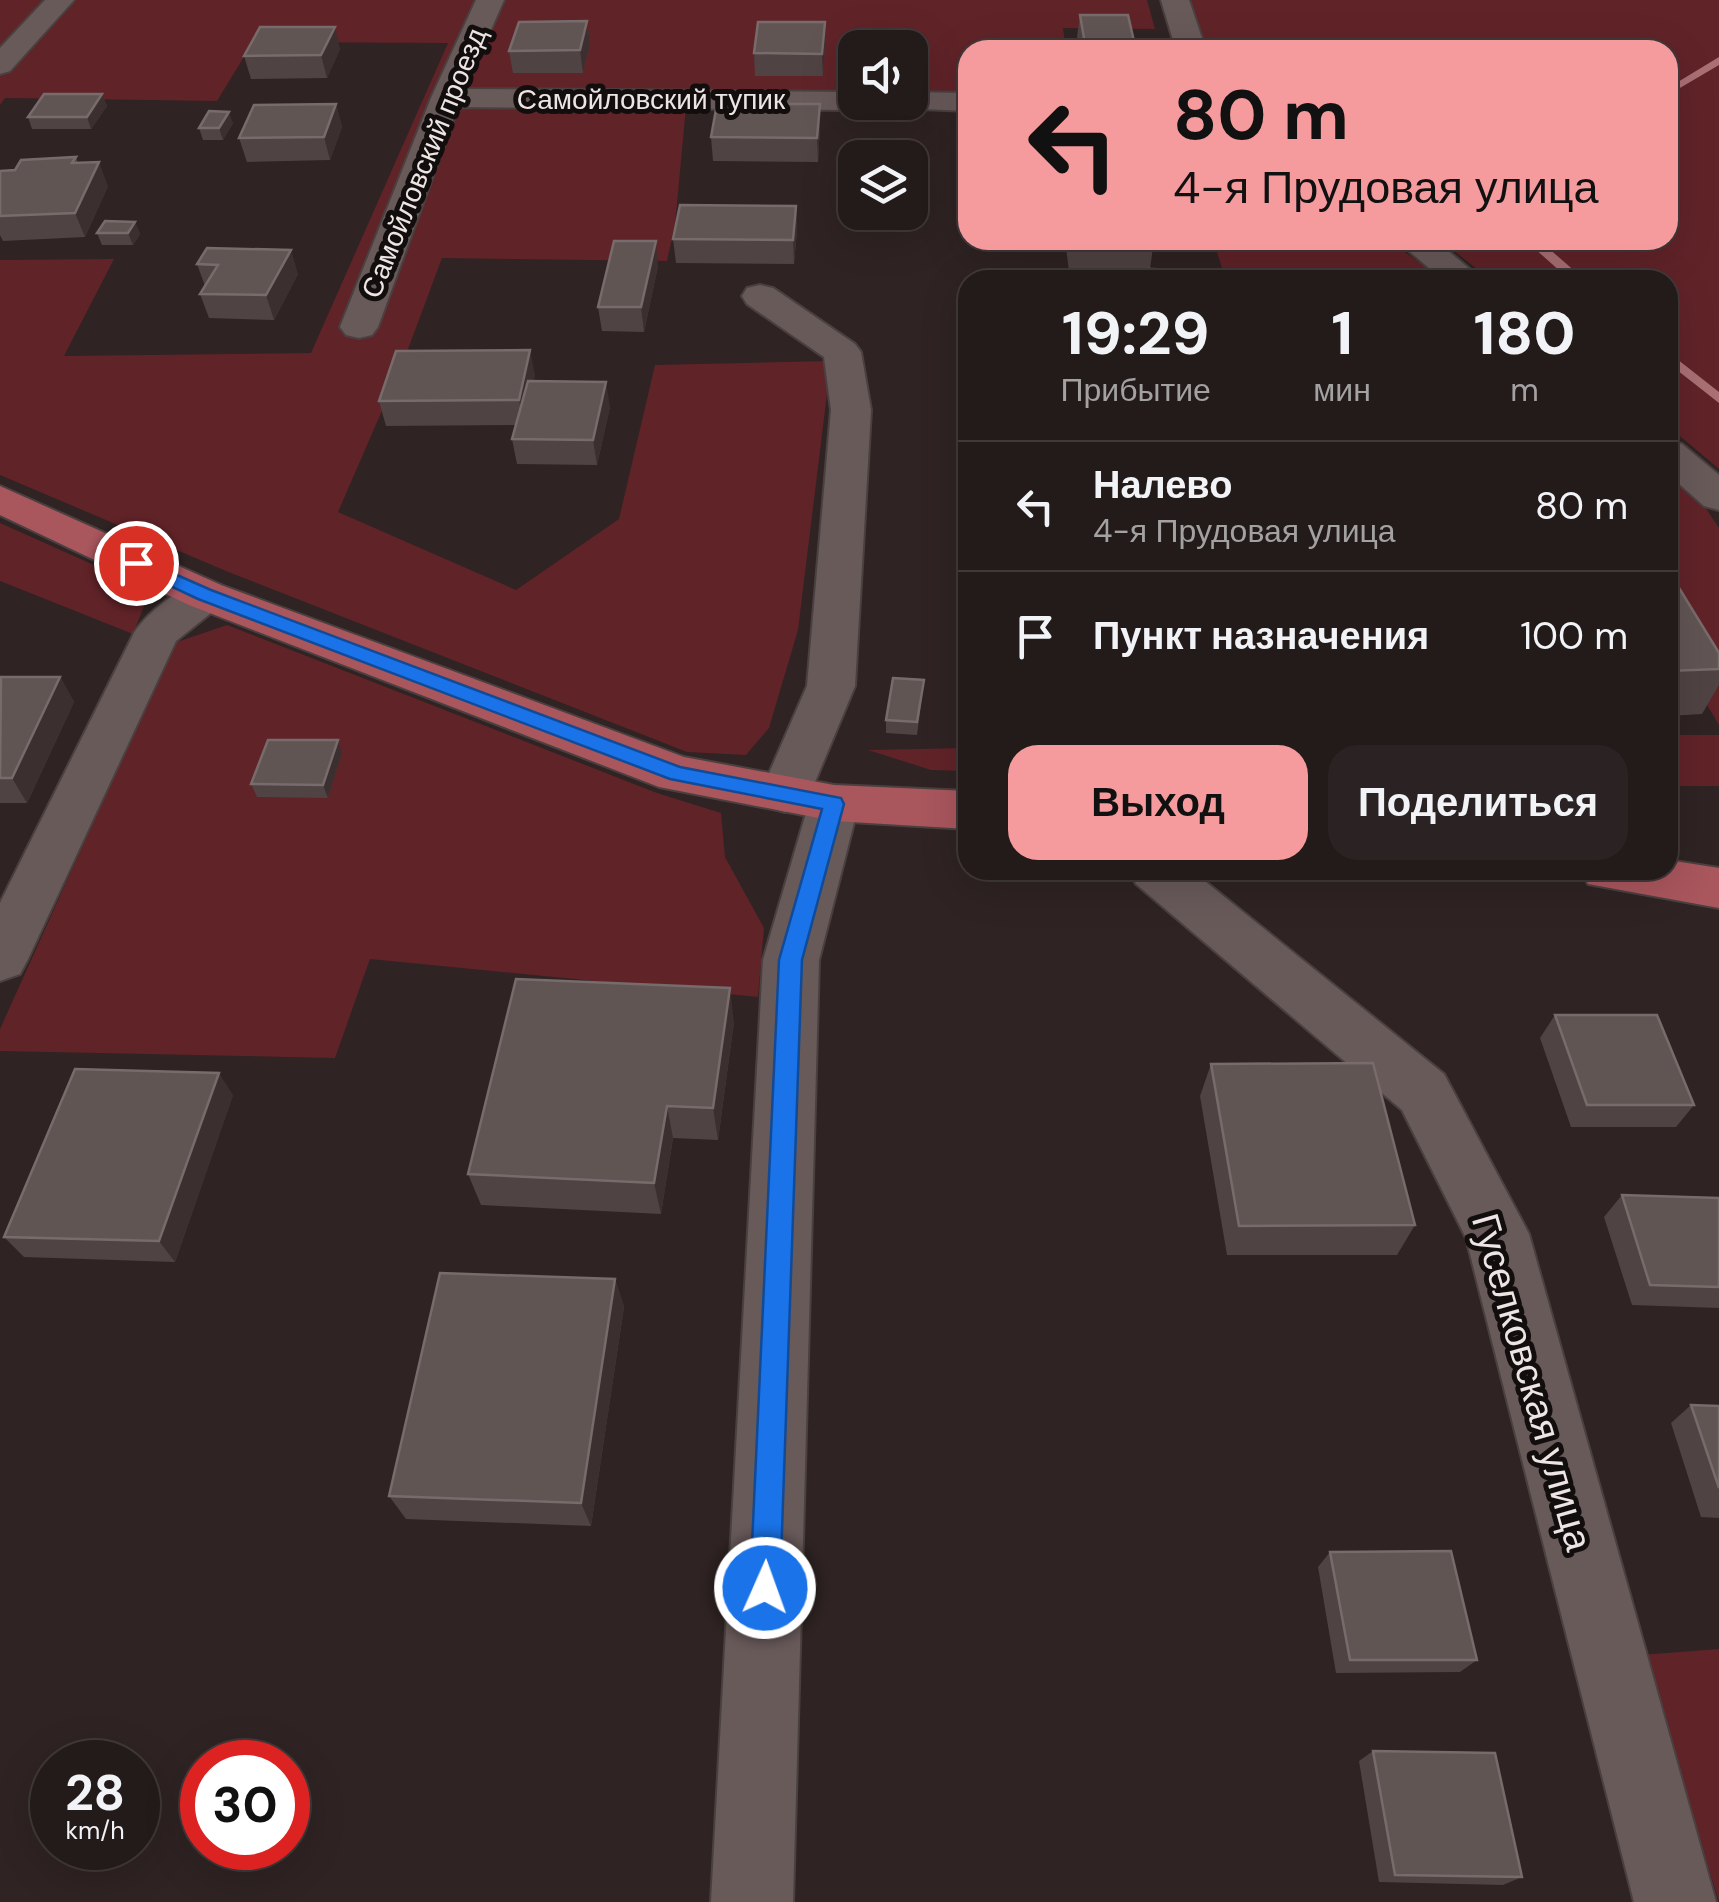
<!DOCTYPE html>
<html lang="ru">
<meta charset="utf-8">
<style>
:root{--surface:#231a1a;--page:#2b2323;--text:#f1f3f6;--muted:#a3a1a2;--line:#403839;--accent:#f59b9d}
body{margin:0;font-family:"DM Sans",sans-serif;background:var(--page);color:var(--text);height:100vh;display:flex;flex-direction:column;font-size:38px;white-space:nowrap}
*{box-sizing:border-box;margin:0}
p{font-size:32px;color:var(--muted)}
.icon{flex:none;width:55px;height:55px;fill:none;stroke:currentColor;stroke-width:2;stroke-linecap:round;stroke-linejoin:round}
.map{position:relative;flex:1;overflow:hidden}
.details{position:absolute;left:958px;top:270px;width:720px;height:610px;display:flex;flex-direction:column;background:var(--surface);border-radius:30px;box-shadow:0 10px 40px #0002,0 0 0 2px var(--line)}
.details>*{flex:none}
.top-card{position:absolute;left:958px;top:40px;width:720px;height:210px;border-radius:30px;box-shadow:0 10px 40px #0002,0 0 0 2px var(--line);background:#f59b9d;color:#111;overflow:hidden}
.tools{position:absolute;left:838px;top:30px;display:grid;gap:20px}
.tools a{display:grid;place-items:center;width:90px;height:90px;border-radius:20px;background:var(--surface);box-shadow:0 10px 40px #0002,0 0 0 2px var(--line);font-size:50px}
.speed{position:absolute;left:30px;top:1740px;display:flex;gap:20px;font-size:50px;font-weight:700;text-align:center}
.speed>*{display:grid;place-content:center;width:130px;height:130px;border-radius:50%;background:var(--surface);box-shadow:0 10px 40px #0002,0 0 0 2px var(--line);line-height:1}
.speed small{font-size:25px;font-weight:400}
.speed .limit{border:15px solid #d22;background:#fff;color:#111}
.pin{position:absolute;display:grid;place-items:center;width:85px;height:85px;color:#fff;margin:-42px;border:5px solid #fff;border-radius:50%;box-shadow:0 2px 10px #0007}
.me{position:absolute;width:110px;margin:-55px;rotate:2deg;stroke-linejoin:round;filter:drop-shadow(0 0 8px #0008)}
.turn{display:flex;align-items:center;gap:35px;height:210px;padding:0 50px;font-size:45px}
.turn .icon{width:130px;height:130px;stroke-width:2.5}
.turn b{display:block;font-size:70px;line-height:85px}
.eta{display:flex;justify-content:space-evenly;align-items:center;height:170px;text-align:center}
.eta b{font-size:60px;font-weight:700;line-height:70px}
.action{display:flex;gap:20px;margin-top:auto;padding:20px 50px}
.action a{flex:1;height:115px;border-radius:30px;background:var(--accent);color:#111;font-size:40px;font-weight:700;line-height:115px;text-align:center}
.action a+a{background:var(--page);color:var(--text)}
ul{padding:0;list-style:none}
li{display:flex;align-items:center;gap:30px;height:130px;padding:0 50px;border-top:2px solid var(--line)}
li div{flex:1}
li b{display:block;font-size:38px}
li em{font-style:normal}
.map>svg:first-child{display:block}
.green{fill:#602328}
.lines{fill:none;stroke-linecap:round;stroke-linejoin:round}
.stream{fill:#aa7073;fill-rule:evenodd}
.minor-casing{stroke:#4a4040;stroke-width:4}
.major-casing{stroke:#4a4040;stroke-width:4}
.minor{fill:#695a5a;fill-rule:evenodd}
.major{fill:#a9565d;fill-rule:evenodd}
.wall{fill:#504343}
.shaded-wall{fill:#3c2f2f}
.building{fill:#615554;stroke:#776b6b;stroke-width:2.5}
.route{fill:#1a73e8;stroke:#114b97;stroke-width:2.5}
.labels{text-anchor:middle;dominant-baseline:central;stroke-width:10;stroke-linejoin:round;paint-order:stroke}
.far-street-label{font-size:28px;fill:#ede5e4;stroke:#130e0e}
.near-street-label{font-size:38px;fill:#ede5e4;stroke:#130e0e}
</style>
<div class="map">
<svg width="1719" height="1902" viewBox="0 0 1719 1902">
<rect width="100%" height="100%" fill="#2f2323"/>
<g class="green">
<path d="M0 0H1147L1155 29 1063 28 1066 50H968L967 93H910V48H855V93L686 107 675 225 667 261 442 258 404 360 338 512 516 590 619 519 655 365 831 361 798 630 769 728 746 755 687 752 226 571 0 475V260L114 259 64 356 311 353 448 43 253 42 217 101 5 98 0 105Z"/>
<path d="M1190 0H1719V469L1668 426V280H1491L1440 240H1668V50H1205Z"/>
<path d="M1213 240H1387L1446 280H1226Z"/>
<path d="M1668 474 1703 504 1719 528V725L1668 639Z"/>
<path d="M0 523 141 586 144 606 133 634 0 581Z"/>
<path d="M227 625 657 793 721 813 725 857 764 928 758 997 370 959 335 1058 0 1051V1029L174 643Z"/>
<rect x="1668" y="735" width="51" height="51"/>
<path d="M967 748V771L931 770 868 750Z"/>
<path d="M1719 1649V1901L1640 1655Z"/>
</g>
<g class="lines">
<g class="stream">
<path d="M1719 57V65L1668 95V88Z"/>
<path d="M1525 240H1539L1585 280H1570Z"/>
<path d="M1668 352 1719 392V403L1668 363Z"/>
</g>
<defs>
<g id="minor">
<path d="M45 0H74L10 71 0 74V48Z"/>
<path d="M476 0H504L465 89 855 92V102H869L855 110 458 107 378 327 372 335 359 338 346 335 340 327 431 98Z"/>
<path d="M1161 0H1189L1206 50H1176Z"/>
<path d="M910 92 968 93V111L899 108 896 102H910Z"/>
<path d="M1396 240H1435L1483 280H1443Z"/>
<path d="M760 285 773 288 855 344 861 352 871 410 855 686 810 794 803 807 785 812 767 807 760 794 807 686 831 410 824 357 747 304 742 296 747 288Z"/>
<path d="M1668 441 1682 444 1719 475V510L1704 506 1668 474Z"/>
<path d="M205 581 221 585 227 595 221 605 176 641 28 959 20 974 0 981V903L134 633C148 611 180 587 205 581Z"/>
<path d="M834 785 852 790 859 803 819 960 793 1902H711L763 960 809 803 816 790Z"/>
<path d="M1129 870H1191L1444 1074 1529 1234 1716 1902H1634L1466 1238 1402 1110 1136 884Z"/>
</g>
<g id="major">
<path d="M0 486 221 585 684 757 834 785 968 791V829L834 821 659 787 189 605 0 515Z"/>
<path d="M1668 860 1719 868V908L1588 884 1581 870H1668Z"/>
</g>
</defs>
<use href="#minor" class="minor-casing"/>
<use href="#major" class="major-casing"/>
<use href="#minor" class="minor"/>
<use href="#major" class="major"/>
</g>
<g class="wall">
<path d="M1080 15 1136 50H1080L1077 37Z"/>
<path d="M587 21 590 44 583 73H513L509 51Z"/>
<path d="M825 44 823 76H755L754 53Z"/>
<path d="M340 49 327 78 251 79 244 56Z"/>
<path d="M102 94 107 106 91 129H32L28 117Z"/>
<path d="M336 104 342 127 330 160 247 162 239 138Z"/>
<path d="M820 104V127L818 162 713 161 711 137Z"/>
<path d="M233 123 223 140H203L199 128Z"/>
<path d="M76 157 78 163 108 186 85 237 3 241 0 235V171L15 170Z"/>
<path d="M796 206 797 230 794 264 676 263 673 239Z"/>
<path d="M135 222 140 234 133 245H102L97 233Z"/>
<path d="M1065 240H1152L1153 247 1150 269 1334 280H1147L1148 272 1069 271Z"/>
<path d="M207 248 298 274 274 320 209 318 200 294 205 286 197 264Z"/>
<path d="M658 266 644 332 602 331 598 307Z"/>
<path d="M535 375 533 381 610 407 597 465 517 464 512 439 516 425 386 426 379 401Z"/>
<path d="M1668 570 1719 669V685L1702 714 1668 716Z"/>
<path d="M60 677 74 702 27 803H0V679Z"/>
<path d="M924 680 917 735 886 733V720Z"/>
<path d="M342 753 328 798 257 797 251 784Z"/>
<path d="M1555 1015 1694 1105 1676 1127H1571L1540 1038Z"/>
<path d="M734 1022 718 1140 673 1138 661 1214 481 1205 468 1174Z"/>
<path d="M1211 1064 1415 1225 1397 1255H1227L1200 1096Z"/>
<path d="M233 1095 175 1262 24 1257 4 1237Z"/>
<path d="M1622 1195 1719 1198V1308L1632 1305 1604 1217Z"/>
<path d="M615 1279 624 1307 591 1526 406 1519 389 1496Z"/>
<path d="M1691 1405 1719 1406V1518L1701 1517 1671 1423Z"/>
<path d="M1330 1552 1477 1660 1460 1672 1336 1673 1318 1567Z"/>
<path d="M1373 1751 1522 1877 1503 1885 1379 1882 1359 1761Z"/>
</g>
<g class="shaded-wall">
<path d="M587 21 590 44 583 73 580 50Z"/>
<path d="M825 22V44L823 76 822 54Z"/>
<path d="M335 27 340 49 327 78 321 55Z"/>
<path d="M102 94 107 106 91 129 87 117Z"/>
<path d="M336 104 342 127 330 160 324 137Z"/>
<path d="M820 104V127L818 162 817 138Z"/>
<path d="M229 112 233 123 223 140 219 128Z"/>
<path d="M99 162 108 186 85 237 75 213Z"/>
<path d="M796 206 797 230 794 264 793 240Z"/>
<path d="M135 222 140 234 133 245 128 233Z"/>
<path d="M656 241 658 266 644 332 641 307Z"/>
<path d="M291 250 298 274 274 320 266 295Z"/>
<path d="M530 350 535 375 524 425 519 400Z"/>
<path d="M606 382 610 407 597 465 593 440Z"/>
<path d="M60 677 74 702 27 803 12 778Z"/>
<path d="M338 740 342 753 328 798 323 785Z"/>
<path d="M730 988 734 1022 718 1140 713 1108Z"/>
<path d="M219 1073 233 1095 175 1262 159 1241Z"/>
<path d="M667 1106 673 1138 661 1214 654 1183Z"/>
<path d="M615 1279 624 1307 591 1526 581 1503Z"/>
</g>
<g class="building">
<path d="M1080 15H1128L1136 50H1086Z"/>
<path d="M587 21 580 50 509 51 519 22Z"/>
<path d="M758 22H825L822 54 754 53Z"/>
<path d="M260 27H335L321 55 244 56Z"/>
<path d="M856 42H912L913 58H910V48H856Z"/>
<path d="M44 94H102L87 117H28Z"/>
<path d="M336 104 324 137 239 138 254 105Z"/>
<path d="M717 104H820L817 138 711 137Z"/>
<path d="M209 111 229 112 219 128H199Z"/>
<path d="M76 157 72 163 99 162 75 213 0 216V171L15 170 21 160Z"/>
<path d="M680 205 796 206 793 240 673 239Z"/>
<path d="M105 221 135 222 128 233H97Z"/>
<path d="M1071 240H1152L1153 247H1072Z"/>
<path d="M614 241H656L641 307H598Z"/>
<path d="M207 248 291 250 266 295 200 294 218 265 197 264Z"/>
<path d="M1149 269 1332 274 1334 280H1150Z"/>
<path d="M530 350 519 400 379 401 396 351Z"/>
<path d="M528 381 606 382 593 440 512 439Z"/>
<path d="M1668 570 1719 653V669L1668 671Z"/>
<path d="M1 677H60L12 778H0Z"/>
<path d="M893 678 924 680 917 722 886 720Z"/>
<path d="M268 740H338L323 785 251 784Z"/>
<path d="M516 979 730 988 713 1108 667 1106 654 1183 468 1174Z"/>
<path d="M1555 1015H1657L1694 1105H1587Z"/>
<path d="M1373 1063 1415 1225 1239 1226 1211 1064Z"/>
<path d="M75 1069 219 1073 159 1241 4 1237Z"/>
<path d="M1622 1195 1719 1198V1287L1650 1285Z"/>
<path d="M440 1273 615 1279 581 1503 389 1496Z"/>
<path d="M1691 1405 1719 1406V1488Z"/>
<path d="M1451 1551 1477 1660H1350L1330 1552Z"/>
<path d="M1373 1751 1495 1753 1522 1877 1395 1875Z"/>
</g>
<path class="route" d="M136 557 211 590 680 767 841 798 844 804 802 960 780 1588 776 1599 765 1603 755 1599 750 1588 779 960 822 809 670 779 198 599 130 567V559Z"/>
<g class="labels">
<g class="far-street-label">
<text x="651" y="99">Самойловский тупик</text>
<text transform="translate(424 163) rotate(-68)">Самойловский проезд</text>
</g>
<g class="near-street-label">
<text transform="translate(1532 1382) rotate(74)">Гуселковская улица</text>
</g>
</g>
</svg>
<div class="tools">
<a><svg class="icon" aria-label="sound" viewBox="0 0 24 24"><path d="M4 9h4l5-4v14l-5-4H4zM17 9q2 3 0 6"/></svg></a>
<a><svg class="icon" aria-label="layers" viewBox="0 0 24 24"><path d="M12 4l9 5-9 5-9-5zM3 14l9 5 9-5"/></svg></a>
</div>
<div class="speed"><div>28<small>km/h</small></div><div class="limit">30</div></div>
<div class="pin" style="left:136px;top:563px;background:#d93025"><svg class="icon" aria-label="arrive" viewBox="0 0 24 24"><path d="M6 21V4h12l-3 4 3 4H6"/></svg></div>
<svg class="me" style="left:765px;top:1588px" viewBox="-20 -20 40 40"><circle r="17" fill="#1a73e8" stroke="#fff" stroke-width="3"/><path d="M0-11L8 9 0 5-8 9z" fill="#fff"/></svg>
<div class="top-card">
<div class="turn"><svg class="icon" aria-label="left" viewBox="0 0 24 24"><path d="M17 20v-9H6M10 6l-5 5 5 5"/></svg><div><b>80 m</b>4-я Прудовая улица</div></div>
</div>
<section class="details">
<div class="eta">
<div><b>19:29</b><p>Прибытие</p></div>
<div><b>1</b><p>мин</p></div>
<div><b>180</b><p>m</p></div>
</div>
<ul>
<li><svg class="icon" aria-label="left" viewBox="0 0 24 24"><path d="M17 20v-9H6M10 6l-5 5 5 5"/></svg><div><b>Налево</b><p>4-я Прудовая улица</p></div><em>80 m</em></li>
<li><svg class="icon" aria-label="arrive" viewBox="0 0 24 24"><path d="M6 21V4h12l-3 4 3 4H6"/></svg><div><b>Пункт назначения</b></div><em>100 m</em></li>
</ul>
<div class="action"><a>Выход</a><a>Поделиться</a></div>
</section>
</div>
